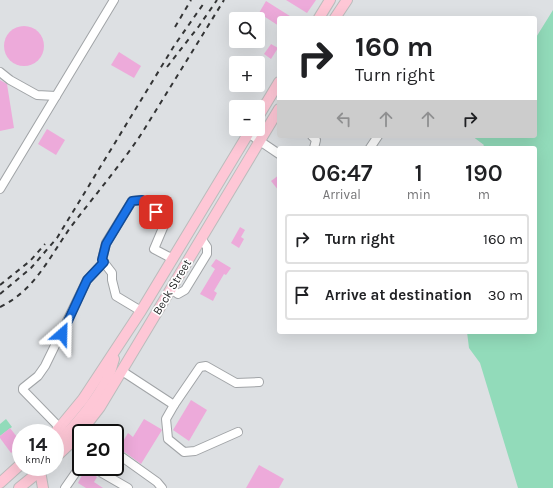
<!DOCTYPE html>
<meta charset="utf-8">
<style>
:root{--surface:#fff;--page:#f6f6f6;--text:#202124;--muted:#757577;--line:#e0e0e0}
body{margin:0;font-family:Karla,sans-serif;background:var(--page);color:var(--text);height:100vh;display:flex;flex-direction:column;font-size:15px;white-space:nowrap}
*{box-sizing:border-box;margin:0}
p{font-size:13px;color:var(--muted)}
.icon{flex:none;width:22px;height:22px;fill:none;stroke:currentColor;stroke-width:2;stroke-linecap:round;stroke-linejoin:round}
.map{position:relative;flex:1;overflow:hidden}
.panel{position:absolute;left:277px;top:146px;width:260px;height:188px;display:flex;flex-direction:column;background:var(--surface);border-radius:4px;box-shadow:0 4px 16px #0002}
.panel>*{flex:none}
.banner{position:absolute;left:277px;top:16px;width:260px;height:122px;border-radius:4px;box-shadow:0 4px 16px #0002;background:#fff;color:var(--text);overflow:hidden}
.buttons{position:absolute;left:229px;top:12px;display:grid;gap:8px}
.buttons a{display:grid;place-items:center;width:36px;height:36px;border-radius:4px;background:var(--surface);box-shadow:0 4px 16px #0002;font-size:20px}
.speed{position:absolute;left:12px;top:424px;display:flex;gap:8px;font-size:20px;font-weight:700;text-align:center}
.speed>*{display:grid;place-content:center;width:52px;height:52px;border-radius:50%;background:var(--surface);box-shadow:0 4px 16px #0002;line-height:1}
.speed small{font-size:10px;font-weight:400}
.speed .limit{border:2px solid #111;border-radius:6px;background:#fff;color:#111}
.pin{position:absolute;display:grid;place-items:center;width:34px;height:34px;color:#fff;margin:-17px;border-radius:8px;box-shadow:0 2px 6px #0006}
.me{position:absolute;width:44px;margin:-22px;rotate:25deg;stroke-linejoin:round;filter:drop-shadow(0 0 3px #0008)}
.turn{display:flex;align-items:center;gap:14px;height:84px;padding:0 12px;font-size:18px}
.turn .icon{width:52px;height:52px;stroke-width:2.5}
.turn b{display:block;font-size:28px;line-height:34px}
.lanes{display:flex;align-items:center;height:38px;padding:0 12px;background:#0003;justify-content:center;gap:20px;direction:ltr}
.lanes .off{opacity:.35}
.eta{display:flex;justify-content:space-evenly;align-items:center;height:68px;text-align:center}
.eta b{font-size:24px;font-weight:600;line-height:28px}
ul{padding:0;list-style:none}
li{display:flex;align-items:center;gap:12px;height:50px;margin:0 8px 6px;padding:0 4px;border:2px solid var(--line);border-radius:4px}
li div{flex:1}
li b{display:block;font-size:15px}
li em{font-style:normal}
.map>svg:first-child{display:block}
.green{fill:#92dbba}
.building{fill:#edaada}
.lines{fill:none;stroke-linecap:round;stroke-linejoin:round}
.minor-casing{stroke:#a1a4a7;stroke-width:10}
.major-casing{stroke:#bbbcbc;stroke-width:12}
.minor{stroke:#fff;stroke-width:8}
.major{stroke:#fec7d6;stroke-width:10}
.rail{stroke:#333435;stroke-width:2;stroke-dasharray:5 5;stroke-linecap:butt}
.route-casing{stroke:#114b97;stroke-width:10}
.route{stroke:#1a73e8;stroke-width:7}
.labels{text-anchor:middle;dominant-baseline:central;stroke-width:3.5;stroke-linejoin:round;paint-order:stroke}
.street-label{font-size:12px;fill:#1d1e1f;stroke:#fff}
</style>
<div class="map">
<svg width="553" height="488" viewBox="0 0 553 488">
<rect width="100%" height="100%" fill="#dde0e3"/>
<g class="green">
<path d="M553 10V488H518L480 363 469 348 467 332H535V148H482L484 145 472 136H535V39Z"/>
<path d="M6 419 12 427 0 436V424Z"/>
</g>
<g class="building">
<path d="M286 0H316L307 13Z"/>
<path d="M266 1 293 18H279V26L259 13Z"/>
<circle cx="24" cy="46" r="20"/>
<path d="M271 44 278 48 271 59 264 54Z"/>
<path d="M119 52 141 66 134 78 111 65Z"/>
<path d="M0 80 7 84 14 128 0 131Z"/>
<path d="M47 129 65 140 56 155 38 144Z"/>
<path d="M279 175V191L271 181Z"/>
<path d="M240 227 245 230 241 237 244 239 239 248 231 243Z"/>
<path d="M216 259 231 268 226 275 224 274 214 291 217 293 213 301 200 294 215 269 211 266Z"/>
<path d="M191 400 207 410 189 441 173 430Z"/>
<path d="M144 419 161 429 162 430 141 464 119 448 128 433 133 437Z"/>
<path d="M10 428 21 442V445L11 453 0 438V436Z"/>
<path d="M259 465 284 479 279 488H246Z"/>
<path d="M84 471 89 474 90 472 97 477 94 482 103 488H86L78 483Z"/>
</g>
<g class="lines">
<defs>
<g id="minor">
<path d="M0 72 10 80 37 95 56 96"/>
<path d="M248 133 279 154"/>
<path d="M312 136 316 140 314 148"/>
<path d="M370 148 378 136"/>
<path d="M0 189 114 0"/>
<path d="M171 289 178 294 185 290 207 254V247L201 238"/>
<path d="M141 311 116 296 112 280V273L102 260 106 243 132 201 142 200 156 212 165 223 154 249 173 259"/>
<path d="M122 371 174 405 200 367 206 366 236 383 259 382"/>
<path d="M174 405 166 419 168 439 184 452 195 451 238 432"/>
<path d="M60 428 23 390V388L38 376 45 366 87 280 104 262"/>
<path d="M76 438 81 445"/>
<path d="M115 452 157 482 162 488"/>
<path d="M97 467 102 473 128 488"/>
<path d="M65 488 81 465"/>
</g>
<g id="major">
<path d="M319 18 330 0"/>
<path d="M335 18 347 0"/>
<path d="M258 117 279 82"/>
<path d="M55 433 83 399 141 311 251 129"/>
<path d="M55 446C75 426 96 402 108 377 111 371 112 365 114 359"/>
<path d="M55 458 76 438 100 407 279 109"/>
<path d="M40 471 43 488"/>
<path d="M0 483 21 464"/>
<path d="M19 488 45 467"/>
</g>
</defs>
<use href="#minor" class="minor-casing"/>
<use href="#major" class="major-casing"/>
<use href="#minor" class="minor"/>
<use href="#major" class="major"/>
<g class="rail">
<path d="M175 27 191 0"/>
<path d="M167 67 199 26 217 0"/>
<path d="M0 285 30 261 45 244"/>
<path d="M0 294 31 268 57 238 174 46 204 3"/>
<path d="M0 307C34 291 49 258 70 228 94 196 120 166 142 133L224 0"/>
</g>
</g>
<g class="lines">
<defs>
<path id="route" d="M62 334 87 280 104 262 102 260 106 244 132 201 142 200 156 212"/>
</defs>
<use href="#route" class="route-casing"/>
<use href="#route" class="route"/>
</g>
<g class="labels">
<g class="street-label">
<text transform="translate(172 287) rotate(-59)">Beck Street</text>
</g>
</g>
</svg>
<div class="buttons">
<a><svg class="icon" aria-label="search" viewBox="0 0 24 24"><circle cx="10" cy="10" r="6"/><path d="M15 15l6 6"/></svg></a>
<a>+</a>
<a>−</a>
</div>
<div class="speed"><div>14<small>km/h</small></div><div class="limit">20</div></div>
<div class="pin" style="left:156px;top:212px;background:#d93025"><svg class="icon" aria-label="arrive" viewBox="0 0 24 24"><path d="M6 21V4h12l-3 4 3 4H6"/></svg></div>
<svg class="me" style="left:62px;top:334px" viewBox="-20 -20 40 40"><path d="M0-17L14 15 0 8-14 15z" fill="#1a73e8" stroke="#fff" stroke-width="4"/></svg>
<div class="banner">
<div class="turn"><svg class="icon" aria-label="right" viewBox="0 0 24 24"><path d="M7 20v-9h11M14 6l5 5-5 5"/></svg><div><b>160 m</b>Turn right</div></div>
<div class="lanes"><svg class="icon off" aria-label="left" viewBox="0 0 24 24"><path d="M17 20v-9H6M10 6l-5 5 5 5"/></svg><svg class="icon off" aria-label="ahead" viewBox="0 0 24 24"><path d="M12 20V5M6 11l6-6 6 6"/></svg><svg class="icon off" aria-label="ahead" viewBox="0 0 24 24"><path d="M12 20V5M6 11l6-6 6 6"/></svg><svg class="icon" aria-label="right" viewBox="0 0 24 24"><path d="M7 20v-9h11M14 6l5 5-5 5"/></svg></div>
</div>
<section class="panel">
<div class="eta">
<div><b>06:47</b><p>Arrival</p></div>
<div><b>1</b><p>min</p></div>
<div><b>190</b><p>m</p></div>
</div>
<ul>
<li><svg class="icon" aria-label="right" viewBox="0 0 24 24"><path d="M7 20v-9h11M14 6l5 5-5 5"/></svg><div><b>Turn right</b></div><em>160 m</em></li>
<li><svg class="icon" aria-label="arrive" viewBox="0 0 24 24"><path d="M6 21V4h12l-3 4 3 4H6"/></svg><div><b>Arrive at destination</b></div><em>30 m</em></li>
</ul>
</section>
</div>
